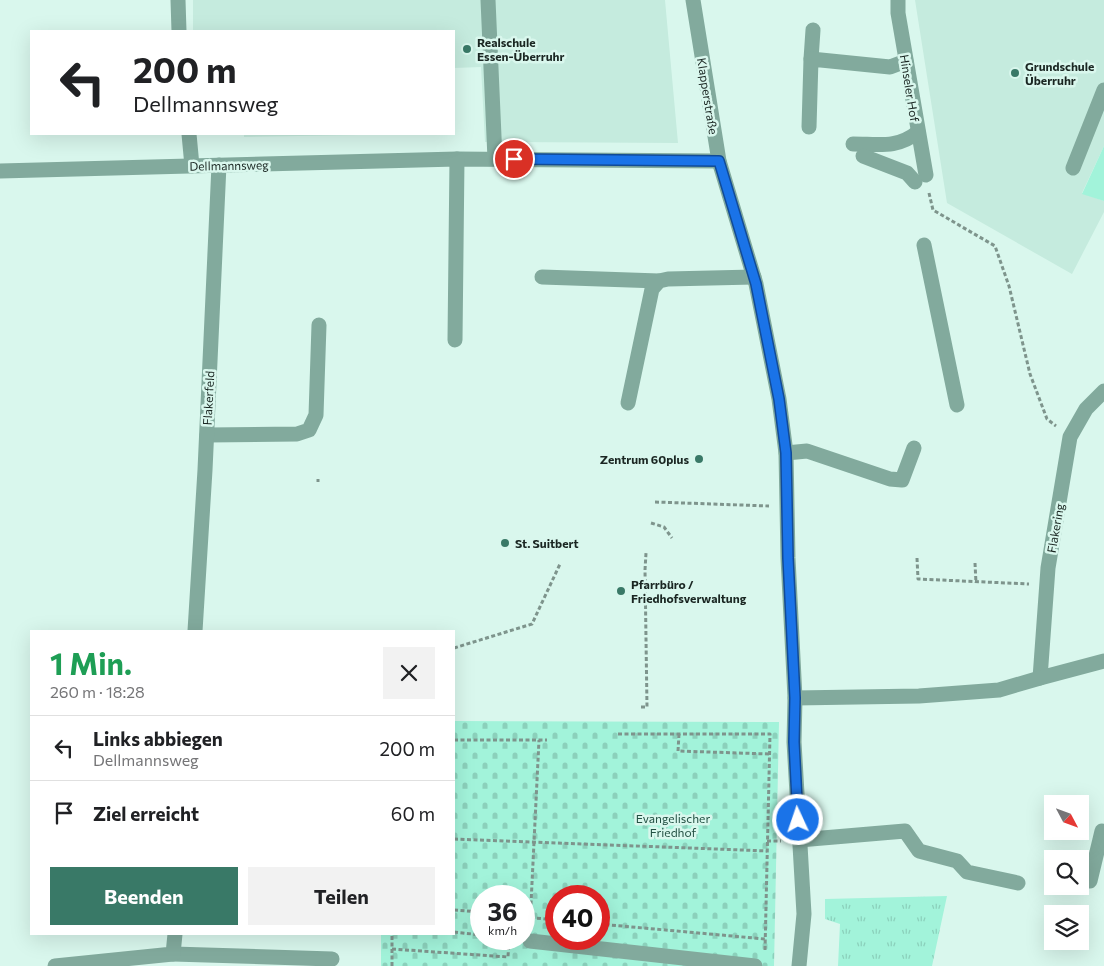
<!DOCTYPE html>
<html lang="de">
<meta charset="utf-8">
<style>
:root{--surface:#fff;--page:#f2f2f2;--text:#202124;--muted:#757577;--line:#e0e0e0;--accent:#397967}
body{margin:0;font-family:Commissioner,sans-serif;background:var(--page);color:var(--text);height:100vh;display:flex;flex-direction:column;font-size:19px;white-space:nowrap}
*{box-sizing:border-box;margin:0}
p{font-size:16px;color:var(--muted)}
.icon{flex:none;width:28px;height:28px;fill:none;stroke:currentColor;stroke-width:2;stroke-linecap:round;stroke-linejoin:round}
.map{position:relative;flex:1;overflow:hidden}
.drawer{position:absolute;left:30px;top:630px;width:425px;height:305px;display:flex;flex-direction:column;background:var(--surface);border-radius:0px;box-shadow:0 5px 20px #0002}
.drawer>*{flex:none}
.guide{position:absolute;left:30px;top:30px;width:425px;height:105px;border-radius:0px;box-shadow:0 5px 20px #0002;background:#fff;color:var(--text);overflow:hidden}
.needle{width:32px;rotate:131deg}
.buttons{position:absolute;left:1044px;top:795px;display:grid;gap:10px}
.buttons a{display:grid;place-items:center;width:45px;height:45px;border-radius:0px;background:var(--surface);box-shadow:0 5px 20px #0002;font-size:25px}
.speed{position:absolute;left:470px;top:885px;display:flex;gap:10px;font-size:25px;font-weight:700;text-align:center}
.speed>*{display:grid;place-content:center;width:65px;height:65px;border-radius:50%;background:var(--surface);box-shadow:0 5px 20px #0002;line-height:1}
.speed small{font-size:12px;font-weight:400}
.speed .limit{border:8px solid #d22;background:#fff;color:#111}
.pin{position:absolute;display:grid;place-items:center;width:42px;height:42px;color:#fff;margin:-21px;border:2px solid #fff;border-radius:50%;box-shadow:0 1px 5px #0007}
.me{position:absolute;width:55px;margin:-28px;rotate:357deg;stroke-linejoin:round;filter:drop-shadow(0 0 4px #0008)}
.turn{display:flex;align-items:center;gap:18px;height:105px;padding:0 20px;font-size:22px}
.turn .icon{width:65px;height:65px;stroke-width:2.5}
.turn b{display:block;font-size:35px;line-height:42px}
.round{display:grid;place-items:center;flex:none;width:52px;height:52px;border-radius:0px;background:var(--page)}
.head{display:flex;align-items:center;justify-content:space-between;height:85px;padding:0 20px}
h1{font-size:30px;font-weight:700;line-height:38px;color:#1e9e55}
.button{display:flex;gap:10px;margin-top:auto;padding:10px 20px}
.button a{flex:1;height:58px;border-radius:0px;background:var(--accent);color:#fff;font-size:20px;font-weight:700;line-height:58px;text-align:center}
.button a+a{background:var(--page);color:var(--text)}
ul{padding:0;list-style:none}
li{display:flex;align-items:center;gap:15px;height:65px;padding:0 20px;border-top:1px solid var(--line)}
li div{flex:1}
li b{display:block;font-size:19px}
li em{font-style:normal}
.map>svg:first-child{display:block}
.built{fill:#c5ebde}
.green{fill:#a2f3da}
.cemetery{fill:url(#cemetery-stones);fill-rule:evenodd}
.park{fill:url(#park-tufts)}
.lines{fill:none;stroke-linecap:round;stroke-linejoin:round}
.path{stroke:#7e948c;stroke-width:3;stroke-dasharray:4 2.5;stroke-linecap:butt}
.minor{stroke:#82aa9d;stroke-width:15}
.route-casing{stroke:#114b97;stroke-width:12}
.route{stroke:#1a73e8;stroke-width:9}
.poi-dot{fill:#397967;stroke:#d9f7ed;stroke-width:2}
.labels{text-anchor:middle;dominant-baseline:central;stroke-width:5;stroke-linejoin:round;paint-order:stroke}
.poi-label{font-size:12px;font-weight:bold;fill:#1a2622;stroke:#d9f7ed;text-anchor:start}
.street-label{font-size:12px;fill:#1a2622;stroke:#d9f7ed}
.park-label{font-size:12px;fill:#235043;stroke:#d9f7ed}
</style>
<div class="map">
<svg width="1104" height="966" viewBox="0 0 1104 966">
<defs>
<pattern id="cemetery-stones" width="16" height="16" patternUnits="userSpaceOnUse" patternTransform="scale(1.25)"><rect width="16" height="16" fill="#a2f3da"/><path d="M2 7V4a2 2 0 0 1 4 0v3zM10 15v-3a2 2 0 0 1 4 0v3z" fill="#8bd0bb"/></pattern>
<pattern id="park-tufts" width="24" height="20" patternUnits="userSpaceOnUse" patternTransform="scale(1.25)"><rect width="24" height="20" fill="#a2f3da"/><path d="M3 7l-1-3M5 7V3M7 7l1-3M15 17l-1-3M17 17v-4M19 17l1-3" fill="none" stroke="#8bd0bb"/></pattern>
</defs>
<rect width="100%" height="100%" fill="#d9f7ed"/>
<g class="built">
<path d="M193 0H665L678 143 485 142 481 67 454 68V31H193Z"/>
<path d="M915 0H1104V146L1082 193 1104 201V212L1072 274 947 203Z"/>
<path d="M244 134H419L244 137Z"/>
</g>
<path class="green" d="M1104 146V201L1082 194Z"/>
<path class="cemetery" d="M454 721 779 722 774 966H381V934H454ZM481 896H524V939H481ZM556 896H599V939H556Z"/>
<path class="park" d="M947 896 932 966H838L840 924 825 919V899Z"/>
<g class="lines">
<g class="path">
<path d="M929 193 933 210 995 246 1009 286 1030 374 1047 419 1056 426"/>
<path d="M318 479V482"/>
<path d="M655 502 769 506"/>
<path d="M651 523 664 527 672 538"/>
<path d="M917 558 918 579 1029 584"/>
<path d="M975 563 976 583"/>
<path d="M454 648 532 624 560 564"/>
<path d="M641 707H647L645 570 646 553"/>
<path d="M618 734H770L765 950"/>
<path d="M679 734 678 751 769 754"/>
<path d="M454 740H547"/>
<path d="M454 839 767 851"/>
<path d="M767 841H781"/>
<path d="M454 910 481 912"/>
<path d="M524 917 556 920"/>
<path d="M530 924 539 740"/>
<path d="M599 924 765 939"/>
<path d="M454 932 481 935"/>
<path d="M392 949 508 957 509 939"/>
<path d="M392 966V934"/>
</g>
<g class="minor">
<path d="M178 0 179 31"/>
<path d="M488 0 495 159"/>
<path d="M693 0 719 161 756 284 779 399 786 453 788 558 795 698 794 742 804 914 799 966"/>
<path d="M898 0V13L926 175"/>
<path d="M811 59 813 30"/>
<path d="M809 127 811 59 890 67 906 61"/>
<path d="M189 134 192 166"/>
<path d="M853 144C878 144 897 149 918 132"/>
<path d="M863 156 907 173 915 182"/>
<path d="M1073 168 1104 90"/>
<path d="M0 171 457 159 719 161"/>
<path d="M924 245 957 405"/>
<path d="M542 277 659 281"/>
<path d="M455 340 457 159"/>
<path d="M628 403 652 289 659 281 668 279 754 277"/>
<path d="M207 435 297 434 309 430 316 415 319 325"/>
<path d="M786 453 807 451 890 479 902 480 914 448"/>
<path d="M195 631 205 470 219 165"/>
<path d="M1040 678 1048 568 1070 437 1086 409 1104 391"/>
<path d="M795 698 919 696 999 690 1040 678 1104 661"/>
<path d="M799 840 905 831 919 851 957 861 967 872 1018 883"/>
<path d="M1090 881 1102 831 1104 832"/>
<path d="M530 941 755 966"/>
<path d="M173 954 332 959"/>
<path d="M55 966 173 954 175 934"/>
</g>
</g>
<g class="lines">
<defs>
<path id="route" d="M514 159 719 161 756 284 779 399 786 453 788 558 795 698 794 742 798 820"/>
</defs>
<use href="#route" class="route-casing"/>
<use href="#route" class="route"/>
</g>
<g class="poi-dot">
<circle cx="467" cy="49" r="5"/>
<circle cx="1015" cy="73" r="5"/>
<circle cx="699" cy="459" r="5"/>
<circle cx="505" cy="543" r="5"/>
<circle cx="621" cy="591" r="5"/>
</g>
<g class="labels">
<g class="poi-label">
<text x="477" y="42">Realschule<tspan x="477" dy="14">Essen-Überruhr</tspan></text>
<text x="1025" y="66">Grundschule<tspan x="1025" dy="14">Überruhr</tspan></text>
<text x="689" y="459" text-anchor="end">Zentrum 60plus</text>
<text x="515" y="543">St. Suitbert</text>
<text x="631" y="584">Pfarrbüro /<tspan x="631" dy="14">Friedhofsverwaltung</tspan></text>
</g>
<g class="street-label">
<text transform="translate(910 88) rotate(81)">Hinseler Hof</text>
<text transform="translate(708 96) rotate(81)">Klapperstraße</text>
<text transform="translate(229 165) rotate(-1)">Dellmannsweg</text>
<text transform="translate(208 398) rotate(-87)">Flakerfeld</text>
<text transform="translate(1055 528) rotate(-80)">Flakering</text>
</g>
<g class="park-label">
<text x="673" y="818">Evangelischer<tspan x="673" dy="14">Friedhof</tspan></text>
</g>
</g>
</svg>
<div class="buttons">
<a><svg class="needle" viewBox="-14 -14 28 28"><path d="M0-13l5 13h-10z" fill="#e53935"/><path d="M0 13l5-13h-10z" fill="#757577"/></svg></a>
<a><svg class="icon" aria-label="search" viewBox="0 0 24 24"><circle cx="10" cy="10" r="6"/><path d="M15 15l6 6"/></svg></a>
<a><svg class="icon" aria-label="layers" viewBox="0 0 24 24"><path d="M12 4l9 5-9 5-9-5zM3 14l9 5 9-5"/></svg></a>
</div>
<div class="speed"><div>36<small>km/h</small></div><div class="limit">40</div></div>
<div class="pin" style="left:514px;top:159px;background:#d93025"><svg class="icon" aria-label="arrive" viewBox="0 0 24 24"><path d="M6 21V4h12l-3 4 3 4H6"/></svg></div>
<svg class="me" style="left:798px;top:820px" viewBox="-20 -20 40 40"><circle r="17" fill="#1a73e8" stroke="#fff" stroke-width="3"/><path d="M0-11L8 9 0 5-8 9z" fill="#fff"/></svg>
<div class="guide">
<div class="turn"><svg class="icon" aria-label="left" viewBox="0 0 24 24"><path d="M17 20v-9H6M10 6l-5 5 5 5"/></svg><div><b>200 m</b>Dellmannsweg</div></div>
</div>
<section class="drawer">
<div class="head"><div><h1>1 Min.</h1><p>260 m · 18:28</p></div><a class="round"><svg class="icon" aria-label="close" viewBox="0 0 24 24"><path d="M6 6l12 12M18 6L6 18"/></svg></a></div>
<ul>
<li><svg class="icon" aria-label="left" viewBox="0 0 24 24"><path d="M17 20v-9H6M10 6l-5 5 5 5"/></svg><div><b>Links abbiegen</b><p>Dellmannsweg</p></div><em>200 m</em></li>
<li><svg class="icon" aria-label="arrive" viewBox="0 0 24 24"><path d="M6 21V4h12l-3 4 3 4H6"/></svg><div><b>Ziel erreicht</b></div><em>60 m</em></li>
</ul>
<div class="button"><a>Beenden</a><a>Teilen</a></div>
</section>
</div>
